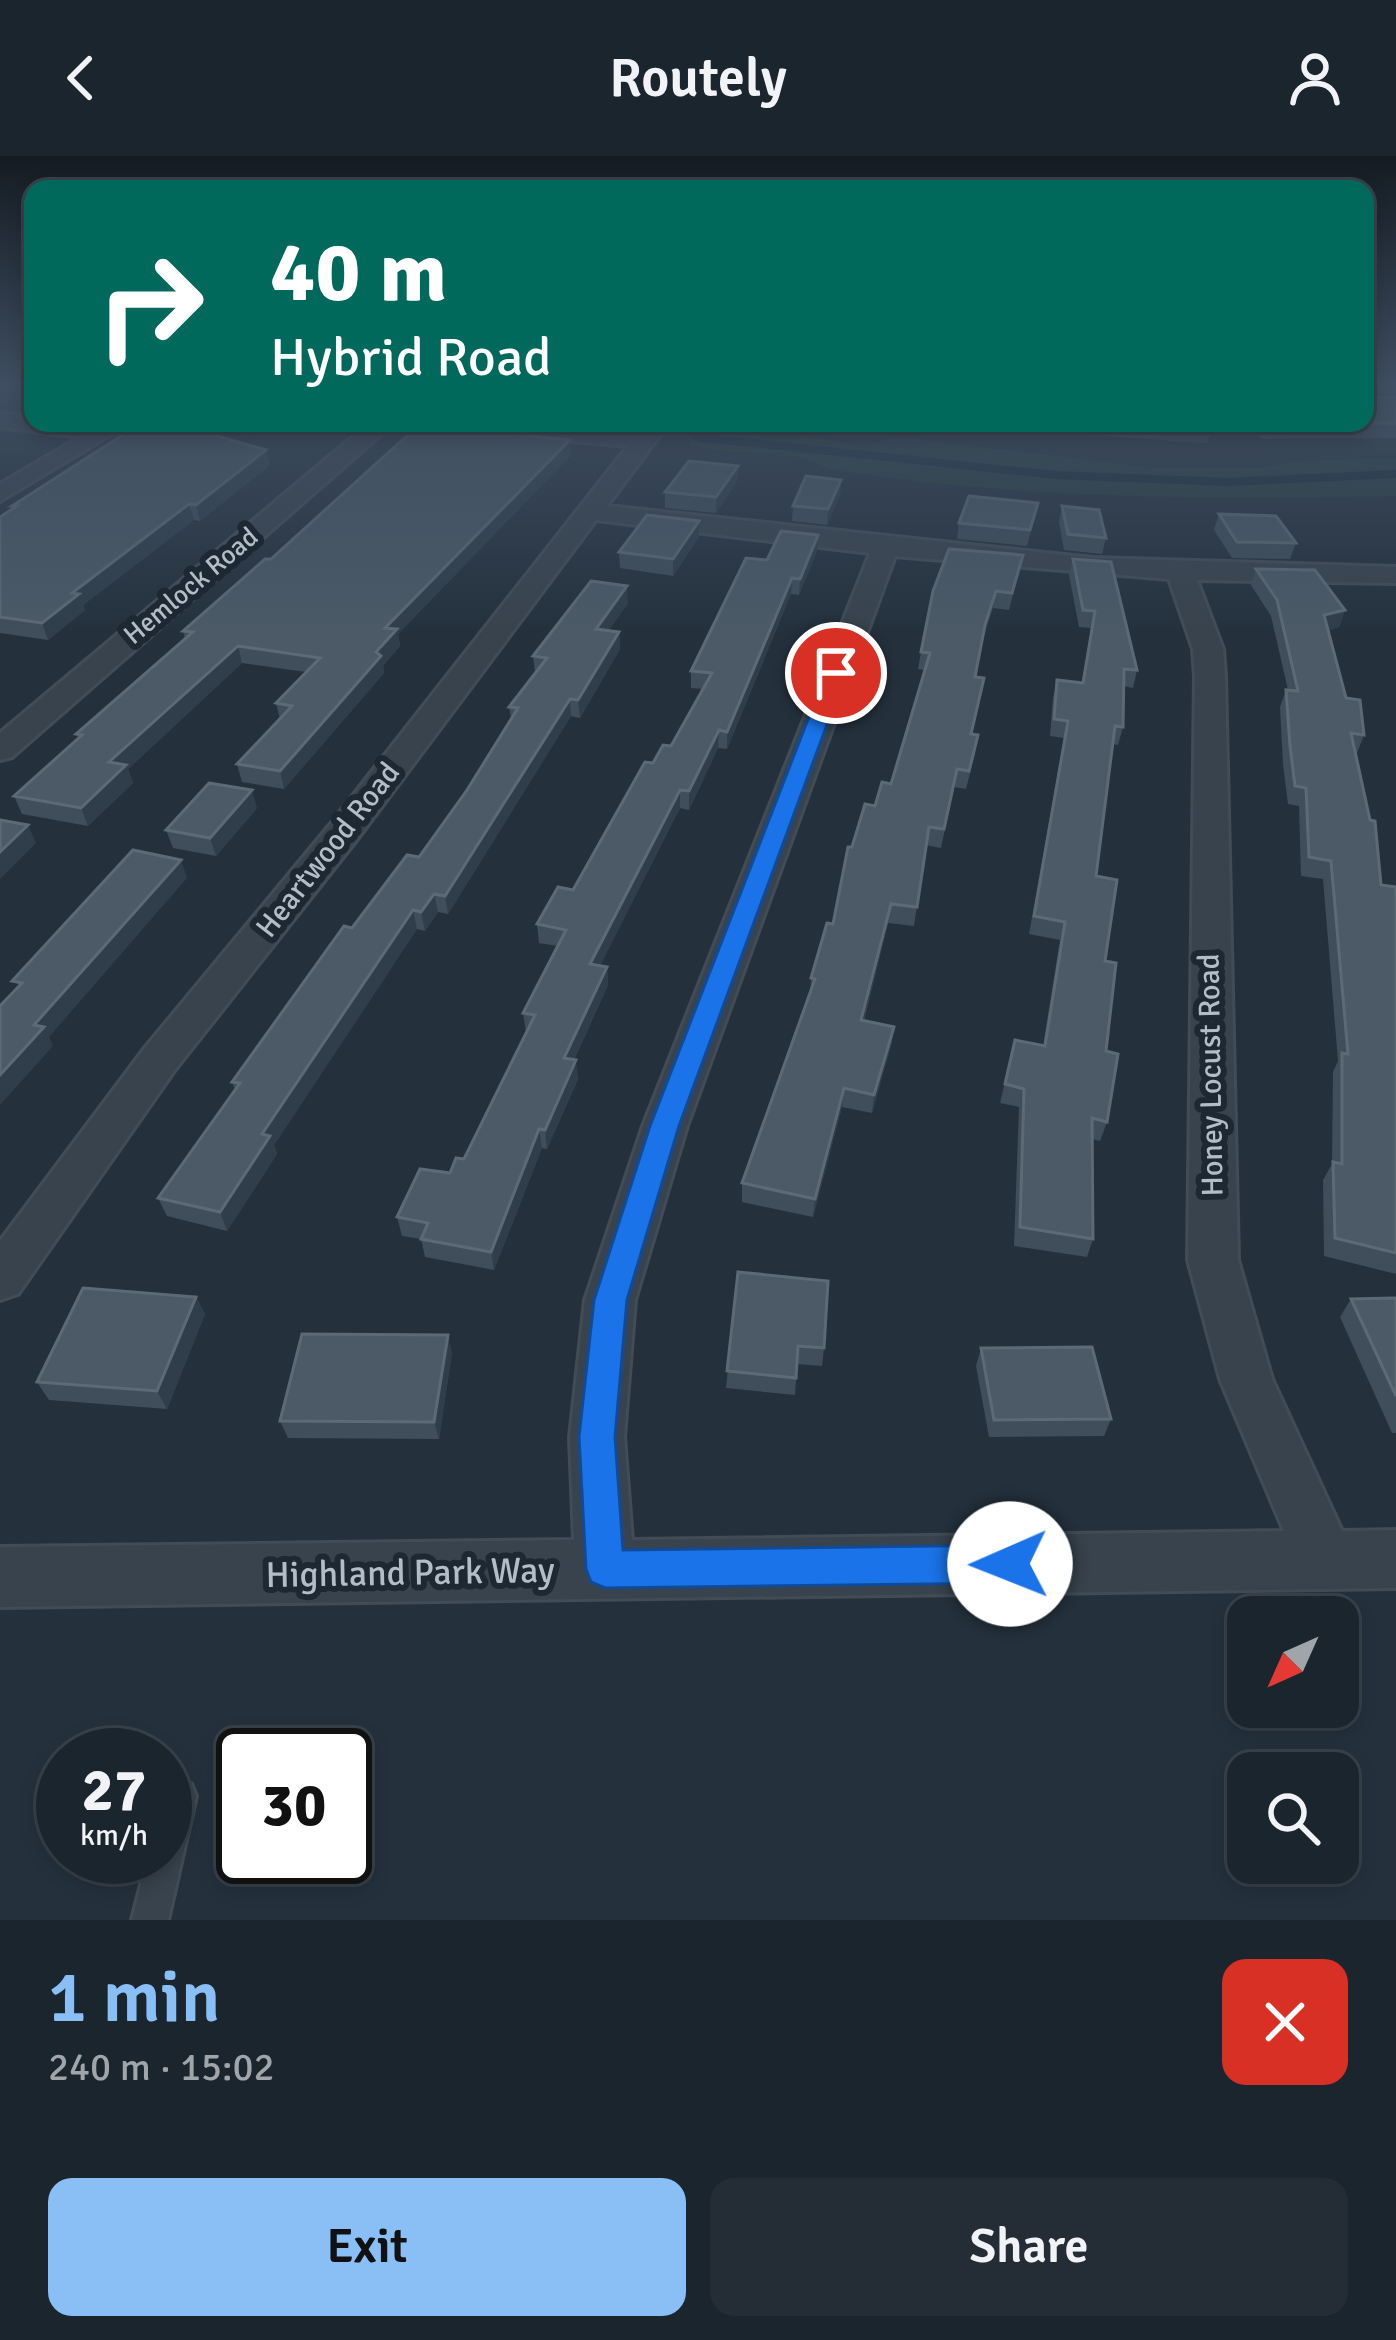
<!DOCTYPE html>
<meta charset="utf-8">
<style>
:root{--surface:#1b252e;--page:#242d36;--text:#f1f3f6;--muted:#a0a5aa;--line:#39424a;--accent:#8abff6}
body{margin:0;font-family:Signika,sans-serif;background:var(--page);color:var(--text);height:100vh;display:flex;flex-direction:column;font-size:45px;white-space:nowrap}
*{box-sizing:border-box;margin:0}
p{font-size:39px;color:var(--muted)}
.icon{flex:none;width:66px;height:66px;fill:none;stroke:currentColor;stroke-width:2;stroke-linecap:round;stroke-linejoin:round}
.map{position:relative;height:1764px;overflow:hidden}
.panel{display:flex;flex-direction:column;background:var(--surface);flex:1}
.panel>*{flex:none}
.banner{position:absolute;left:24px;top:24px;width:1350px;height:252px;border-radius:24px;box-shadow:0 6px 18px #0003,0 0 0 3px var(--line);background:#00695c;color:#fff;overflow:hidden}
.needle{width:78px;rotate:225deg}
.tools{position:absolute;left:1227px;top:1440px;display:grid;gap:24px}
.tools a{display:grid;place-items:center;width:132px;height:132px;border-radius:24px;background:var(--surface);box-shadow:0 6px 18px #0003,0 0 0 3px var(--line);font-size:60px}
.speed{position:absolute;left:36px;top:1572px;display:flex;gap:24px;font-size:60px;font-weight:700;text-align:center}
.speed>*{display:grid;place-content:center;width:156px;height:156px;border-radius:50%;background:var(--surface);box-shadow:0 6px 18px #0003,0 0 0 3px var(--line);line-height:1}
.speed small{font-size:30px;font-weight:400}
.speed .limit{border:6px solid #111;border-radius:18px;background:#fff;color:#111}
.pin{position:absolute;display:grid;place-items:center;width:102px;height:102px;color:#fff;margin:-51px;border:6px solid #fff;border-radius:50%;box-shadow:0 3px 12px #0007}
.me{position:absolute;width:132px;margin:-66px;rotate:269deg;stroke-linejoin:round;filter:drop-shadow(0 0 9px #0008)}
.turn{display:flex;align-items:center;gap:42px;height:252px;padding:0 48px;font-size:54px}
.turn .icon{width:156px;height:156px;stroke-width:2.5}
.turn b{display:block;font-size:84px;line-height:102px}
.round{display:grid;place-items:center;flex:none;width:126px;height:126px;border-radius:24px;background:var(--page)}
.headline{display:flex;align-items:center;justify-content:space-between;height:204px;padding:0 48px}
h1{font-size:72px;font-weight:600;line-height:90px;color:var(--accent)}
.cta{display:flex;gap:24px;margin-top:auto;padding:24px 48px}
.cta a{flex:1;height:138px;border-radius:24px;background:var(--accent);color:#111;font-size:48px;font-weight:600;line-height:138px;text-align:center}
.cta a+a{background:var(--page);color:var(--text)}
header{display:flex;justify-content:space-between;align-items:center;height:156px;padding:0 48px;background:var(--surface);font-size:54px;font-weight:600}
.map>svg:first-child{display:block}
.green{fill:#263d3e}
.lines{fill:none;stroke-linecap:round;stroke-linejoin:round}
.stream{stroke:#17293a;stroke-width:8}
.service-casing{stroke:#414c56;stroke-width:6}
.minor-casing{stroke:#414c56;stroke-width:6}
.service{fill:#38434d;fill-rule:evenodd}
.minor{fill:#38434d;fill-rule:evenodd}
.wall{fill:#3f4e5a}
.shaded-wall{fill:#2f3e4a}
.building{fill:#4b5a66;stroke:#5c6a75;stroke-width:3}
.route{fill:#1a73e8;stroke:#114b97;stroke-width:3}
.labels{text-anchor:middle;dominant-baseline:central;stroke-width:12;stroke-linejoin:round;paint-order:stroke}
.far-street-label{font-size:27px;fill:#b3bdc8;stroke:#1d2832}
.street-label{font-size:30px;fill:#b3bdc8;stroke:#1d2832}
.near-street-label{font-size:36px;fill:#b3bdc8;stroke:#1d2832}
</style>
<header><svg class="icon" aria-label="back" viewBox="0 0 24 24"><path d="M15 5l-7 7 7 7"/></svg>Routely<svg class="icon" aria-label="person" viewBox="0 0 24 24"><circle cx="12" cy="8" r="4"/><path d="M4 21q1-7 8-7t8 7"/></svg></header>
<div class="map">
<svg width="1396" height="1764" viewBox="0 0 1396 1764">
<rect width="100%" height="100%" fill="#24313d"/>
<path class="green" d="M726 268 864 290 898 281 1154 312H1259L1296 305 1396 302V340C1210 344 1025 343 840 315 825 313 813 304 797 301 761 295 726 298 689 289L692 277Z"/>
<g class="lines">
<path class="stream" d="M696 281 1056 319 1228 326 1396 318"/>
<defs>
<path id="service" d="M179 1623 191 1628 196 1640 168 1764H132L148 1701H165V1634L167 1628Z"/>
<g id="minor">
<path d="M0 257 33 261V267H130L0 345V328L80 281 0 271Z"/>
<path d="M369 267H394L12 601 0 604V577Z"/>
<path d="M438 267H523L638 278 646 267H669L607 350 1093 402 1396 411V427L1197 424 1223 493 1225 520 1238 1104 1272 1223 1342 1375 1396 1374V1432L0 1451V1391L574 1384 570 1281 585 1144 643 970 870 397 596 364 355 686 174 915 18 1138 0 1144V1085L144 893 329 670 628 290 449 274ZM895 400 1169 423 1193 493 1195 520 1188 1104 1220 1223 1284 1375 632 1384 624 1281 635 1144 687 970Z"/>
</g>
</defs>
<use href="#service" class="service-casing"/>
<use href="#minor" class="minor-casing"/>
<use href="#service" class="service"/>
<use href="#minor" class="minor"/>
</g>
<g class="wall">
<path d="M1365 231H1396V237H1367V241H1396V282L1262 283 1248 267H1365Z"/>
<path d="M1016 267H1207L1211 273 1207 287 1015 274Z"/>
<path d="M491 268 492 276 570 284 571 299 398 478 400 490 383 510 384 517 284 633 242 626 237 608 280 563 276 547 306 516 242 507 128 613 133 627 88 670 22 658 14 640 78 582 76 578 185 483 183 475 271 403Z"/>
<path d="M270 309 200 365 194 364 83 449 85 454 48 484 0 477V361L13 352 12 350Z"/>
<path d="M738 310 737 325 716 357 665 352V336Z"/>
<path d="M841 324 840 339 827 369 792 365 793 350Z"/>
<path d="M1038 347 1027 390 957 383 959 367Z"/>
<path d="M1062 350 1106 382 1102 398 1064 394 1059 366Z"/>
<path d="M1219 358 1296 387 1290 403 1232 402 1214 374Z"/>
<path d="M818 379 817 395 799 439 791 438 727 593 718 592 689 654 680 652 600 809 607 811 608 829 574 904 578 923 547 993 542 992 494 1114 425 1101 421 1083 402 1080 397 1061 450 1017 464 1003 526 876 523 857 558 790 539 787 537 768 573 734 653 607 671 590 703 533 691 532V515L767 404Z"/>
<path d="M699 381 673 420 620 412 619 396Z"/>
<path d="M1023 399 1009 454 993 452 982 486 975 521 981 539 972 578 975 597 966 633 954 631 941 692 926 689 914 770 888 767 864 865 894 871 891 890 872 957 842 951 813 1061 742 1046V1027L810 838 811 822 833 768 852 691 875 650 891 628 925 514 918 513 921 496Z"/>
<path d="M1073 403 1137 514 1133 532 1124 530 1123 571 1118 589 1113 588 1096 720 1105 805 1107 966 1100 985 1092 983 1093 1083 1087 1101 1014 1090 1019 951 1000 947 1015 884 1043 890 1060 784 1029 778 1064 582 1050 580 1053 542 1057 524 1082 527 1091 472 1079 471 1069 419Z"/>
<path d="M1256 413 1345 454 1339 471 1328 474 1346 542 1364 579 1357 597H1355L1381 729 1396 731V1118L1324 1100 1323 1024 1332 1008 1333 916 1338 905 1323 723 1301 720 1299 650 1288 648 1283 608 1280 551 1286 534H1288L1271 460 1251 429Z"/>
<path d="M628 447 608 475 619 476 620 493 580 562 571 560 448 758 438 756 425 775 417 773 274 989 277 998 227 1075 167 1060 158 1042 235 934 232 926 352 772 419 701 467 634 511 563 509 551 535 517 533 500Z"/>
<path d="M257 652 216 700 173 692 166 674Z"/>
<path d="M738 1116 824 1192 822 1210 797 1208 795 1239 726 1232Z"/>
<path d="M196 1141 205 1158 167 1253 49 1244 37 1226Z"/>
<path d="M1396 1142V1277H1392L1340 1161 1351 1143Z"/>
<path d="M981 1192 1111 1263 1104 1280 989 1281 976 1210Z"/>
<path d="M452 1196 439 1283 288 1282 280 1265Z"/>
</g>
<g class="shaded-wall">
<path d="M570 284 571 299 398 478 400 490 383 510 384 517 284 633 280 615 376 496 385 472Z"/>
<path d="M266 294 270 309 200 365 196 349Z"/>
<path d="M738 310 737 325 716 357V341Z"/>
<path d="M841 324 840 339 827 369 828 353Z"/>
<path d="M189 348 194 364 83 449 85 454 48 484 42 467 72 437Z"/>
<path d="M699 365V381L673 420V403Z"/>
<path d="M818 379 817 395 799 439 800 423Z"/>
<path d="M792 422 791 438 727 593V576Z"/>
<path d="M627 430 628 447 597 490 596 473Z"/>
<path d="M996 435 993 452 982 486 985 469Z"/>
<path d="M1345 454 1339 471 1318 476 1324 459Z"/>
<path d="M619 476 620 493 580 562 578 544Z"/>
<path d="M238 490 242 507 128 613 133 627 88 670 81 652 109 606Z"/>
<path d="M570 543 571 560 448 758 445 740Z"/>
<path d="M719 574 718 592 689 654V635Z"/>
<path d="M252 634 257 652 216 700 210 682Z"/>
<path d="M680 634V652L592 826 590 808Z"/>
<path d="M28 669 36 687 0 723V696Z"/>
<path d="M181 704 187 722 49 881 53 890 0 949V919L34 869Z"/>
<path d="M434 738 438 756 425 775 421 756Z"/>
<path d="M891 748 888 767 859 883 861 864Z"/>
<path d="M413 754 417 773 274 989 277 998 227 1075 220 1056 262 978Z"/>
<path d="M607 811 608 829 566 921 564 902Z"/>
<path d="M894 871 891 890 872 957 874 939Z"/>
<path d="M576 904 578 923 547 993 545 974Z"/>
<path d="M844 932 842 951 813 1061 815 1043Z"/>
<path d="M539 973 542 992 494 1114 491 1096Z"/>
<path d="M196 1141 205 1158 167 1253 157 1235Z"/>
<path d="M448 1179 452 1196 439 1283 434 1266Z"/>
</g>
<g class="building">
<path d="M1365 231H1367V241H1396V267L1267 269 1265 267H1365Z"/>
<path d="M141 267H171L266 294 196 349 189 348 72 437 79 438 42 467 0 461V361L17 350H12Z"/>
<path d="M421 267 491 268 490 276 570 284 385 472 397 473 376 496 381 500 280 615 237 608 292 550 276 547 320 502 238 490 109 606 126 609 81 652 14 640 82 579 76 578 193 476 183 475 265 403H271Z"/>
<path d="M1129 267H1207L1211 273Z"/>
<path d="M689 305 738 310 716 341 665 336Z"/>
<path d="M806 320 841 324 828 353 793 350Z"/>
<path d="M969 340 1038 347 1030 374 959 367Z"/>
<path d="M1062 350 1099 354 1106 382 1068 378Z"/>
<path d="M1219 358 1276 360 1296 387 1237 386Z"/>
<path d="M647 359 699 365 673 403 619 396Z"/>
<path d="M781 375 818 379 800 423 792 422 727 576 719 574 689 635 680 634 590 808 607 811 564 902 576 904 545 974 539 973 491 1096 421 1083 428 1067 397 1061 420 1013 450 1017 456 1002 464 1003 535 859 523 857 566 774 537 768 558 731 573 734 645 606 653 607 663 589 671 590 712 517 691 515 746 402 767 404Z"/>
<path d="M949 393 1023 399 1012 437 996 435 985 469 975 521 984 522 971 578 978 579 969 615 957 613 944 673 929 671 917 751 891 748 861 864 894 871 874 939 844 932 815 1043 742 1027 815 823 811 822 827 767 833 768 848 691H852L865 648 875 650 882 626 891 628 930 497 921 496 933 435Z"/>
<path d="M1073 403 1111 406 1137 514 1124 513 1123 571 1115 570 1096 720 1117 724 1105 805 1116 807 1106 895 1118 898 1107 966 1092 962 1093 1083 1020 1071 1024 933 1005 928 1015 884 1045 890 1065 766 1034 760 1068 565 1054 563 1057 524 1083 527 1095 455 1083 454Z"/>
<path d="M1256 413 1315 414 1345 454 1324 459 1346 542 1360 544 1364 579 1351 577 1370 664 1375 665 1381 729 1396 731V1097L1335 1082 1333 1006 1342 1008V897L1348 898 1331 705 1309 701 1306 632 1295 630 1290 590 1286 534 1298 535 1277 444Z"/>
<path d="M591 425 627 430 596 473 619 476 578 544 570 543 445 740 434 738 421 756 413 754 262 978 270 980 220 1056 158 1042 240 927 232 926 344 770 352 772 407 699 419 701 467 634 518 552 509 551 547 502 533 500Z"/>
<path d="M209 627 252 634 210 682 166 674Z"/>
<path d="M0 664 28 669 0 696Z"/>
<path d="M133 694 181 704 34 869 44 871 0 919V850L22 827 12 825Z"/>
<path d="M738 1116 828 1125 824 1192 798 1190 796 1222 727 1215Z"/>
<path d="M83 1132 196 1141 157 1235 37 1226Z"/>
<path d="M1396 1142V1240L1351 1143Z"/>
<path d="M302 1178 448 1179 434 1266 280 1265Z"/>
<path d="M1092 1191 1111 1263 994 1264 981 1192Z"/>
</g>
<linearGradient id="sky" x2="0" y2="1"><stop stop-color="#141b22"/><stop offset="0.48" stop-color="#3f4e62"/><stop offset="1" stop-color="#3f4e62" stop-opacity="0"/></linearGradient>
<rect width="1396" height="478" fill="url(#sky)"/>
<path class="route" d="M836 511 846 517 679 970 627 1144 615 1281 623 1394 1010 1389 1023 1394 1029 1408 1023 1421 1010 1427 605 1432 591 1426 586 1413 579 1281 594 1144 650 970 826 517Z"/>
<g class="labels">
<g class="far-street-label">
<text transform="translate(191 430) rotate(-40)">Hemlock Road</text>
</g>
<g class="street-label">
<text transform="translate(328 694) rotate(-52)">Heartwood Road</text>
<text transform="translate(1211 919) rotate(-91)">Honey Locust Road</text>
</g>
<g class="near-street-label">
<text transform="translate(410 1417) rotate(-1)">Highland Park Way</text>
</g>
</g>
</svg>
<div class="tools">
<a><svg class="needle" viewBox="-14 -14 28 28"><path d="M0-13l5 13h-10z" fill="#e53935"/><path d="M0 13l5-13h-10z" fill="#a0a5aa"/></svg></a>
<a><svg class="icon" aria-label="search" viewBox="0 0 24 24"><circle cx="10" cy="10" r="6"/><path d="M15 15l6 6"/></svg></a>
</div>
<div class="speed"><div>27<small>km/h</small></div><div class="limit">30</div></div>
<div class="pin" style="left:836px;top:517px;background:#d93025"><svg class="icon" aria-label="arrive" viewBox="0 0 24 24"><path d="M6 21V4h12l-3 4 3 4H6"/></svg></div>
<svg class="me" style="left:1010px;top:1408px" viewBox="-20 -20 40 40"><circle r="19" fill="#fff"/><path d="M0-13L10 11 0 6-10 11z" fill="#1a73e8"/></svg>
<div class="banner">
<div class="turn"><svg class="icon" aria-label="right" viewBox="0 0 24 24"><path d="M7 20v-9h11M14 6l5 5-5 5"/></svg><div><b>40 m</b>Hybrid Road</div></div>
</div>
</div>
<section class="panel">
<div class="headline"><div><h1>1 min</h1><p>240 m · 15:02</p></div><a class="round" style="background:#d93025;color:#fff"><svg class="icon" aria-label="close" viewBox="0 0 24 24"><path d="M6 6l12 12M18 6L6 18"/></svg></a></div>
<div class="cta"><a>Exit</a><a>Share</a></div>
</section>
